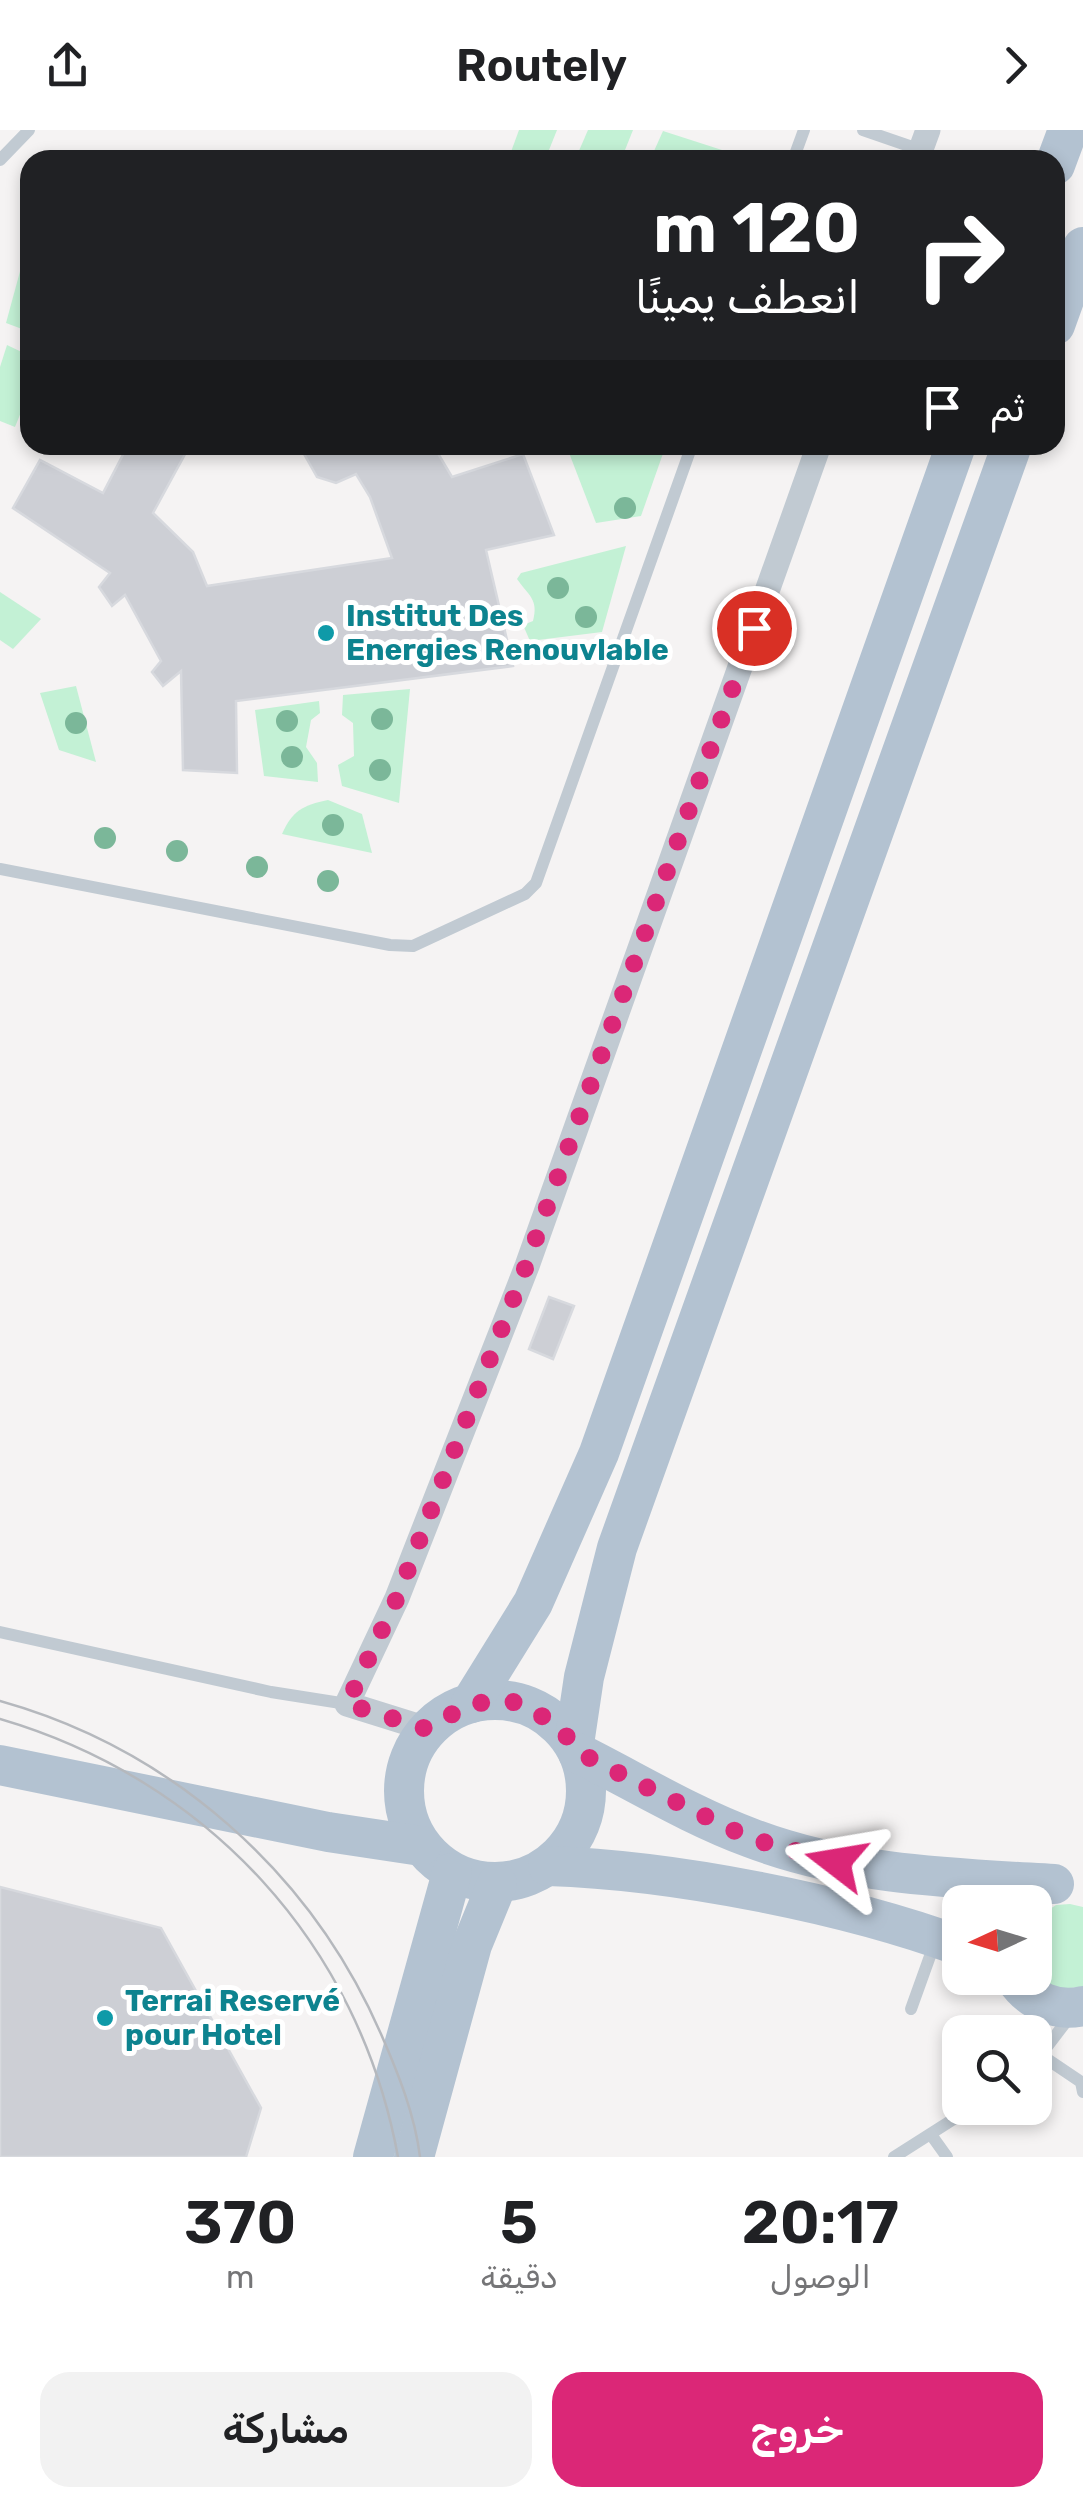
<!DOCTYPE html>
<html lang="ar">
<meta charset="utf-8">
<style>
:root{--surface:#fff;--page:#f2f2f2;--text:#202124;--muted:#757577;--accent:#db2777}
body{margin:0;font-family:Rubik,Cairo,sans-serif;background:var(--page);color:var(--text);direction:rtl;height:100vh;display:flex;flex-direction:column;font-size:38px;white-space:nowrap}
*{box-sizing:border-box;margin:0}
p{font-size:32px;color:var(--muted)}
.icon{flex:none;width:55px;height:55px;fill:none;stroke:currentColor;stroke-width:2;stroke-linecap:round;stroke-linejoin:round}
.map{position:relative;height:2027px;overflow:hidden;direction:ltr}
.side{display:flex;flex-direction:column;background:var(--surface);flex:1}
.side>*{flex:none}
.banner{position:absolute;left:20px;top:20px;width:1045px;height:305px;border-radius:30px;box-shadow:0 5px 15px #0003;direction:rtl;background:#202124;color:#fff;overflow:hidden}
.needle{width:65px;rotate:266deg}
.controls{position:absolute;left:942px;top:1755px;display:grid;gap:20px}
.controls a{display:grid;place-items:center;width:110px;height:110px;border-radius:20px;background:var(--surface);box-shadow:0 5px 15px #0003;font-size:50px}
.pin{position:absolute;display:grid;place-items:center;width:85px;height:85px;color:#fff;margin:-42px;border:5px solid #fff;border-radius:50%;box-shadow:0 2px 10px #0007}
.me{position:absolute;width:110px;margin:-55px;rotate:284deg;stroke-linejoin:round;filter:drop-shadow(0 0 8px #0008)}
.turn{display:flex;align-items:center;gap:35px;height:210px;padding:0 40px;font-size:45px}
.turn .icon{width:130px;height:130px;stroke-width:2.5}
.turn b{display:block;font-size:70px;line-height:85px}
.then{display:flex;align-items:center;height:95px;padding:0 40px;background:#0003;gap:20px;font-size:38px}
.eta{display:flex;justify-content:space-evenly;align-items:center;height:170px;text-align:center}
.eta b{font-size:60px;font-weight:600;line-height:70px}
.primary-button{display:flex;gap:20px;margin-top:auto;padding:20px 40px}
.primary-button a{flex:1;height:115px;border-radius:30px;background:var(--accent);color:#fff;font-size:40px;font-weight:600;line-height:115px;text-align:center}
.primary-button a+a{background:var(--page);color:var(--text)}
header{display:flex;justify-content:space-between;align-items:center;height:130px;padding:0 40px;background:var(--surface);font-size:45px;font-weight:600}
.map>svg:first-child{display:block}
.green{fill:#c3f1d5}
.building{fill:#cdcfd5;stroke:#d7d9de;stroke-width:2.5}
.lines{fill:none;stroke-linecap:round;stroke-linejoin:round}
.service{stroke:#c1cad2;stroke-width:12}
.minor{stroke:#c1cad2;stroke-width:25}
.primary{stroke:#b3c2d1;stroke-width:40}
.tram{stroke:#b5b8bd;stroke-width:2.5}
.tree{fill:#7bb799}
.route{stroke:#db2777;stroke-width:18;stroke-dasharray:0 32.4}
.culture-dot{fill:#0f9aa8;stroke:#fff;stroke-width:4}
.labels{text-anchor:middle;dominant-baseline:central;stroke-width:10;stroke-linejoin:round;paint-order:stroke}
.culture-label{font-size:30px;font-weight:bold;fill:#0d838f;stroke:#fff;text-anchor:start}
</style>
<header><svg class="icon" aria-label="forward" viewBox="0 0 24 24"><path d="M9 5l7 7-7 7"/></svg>Routely<svg class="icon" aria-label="share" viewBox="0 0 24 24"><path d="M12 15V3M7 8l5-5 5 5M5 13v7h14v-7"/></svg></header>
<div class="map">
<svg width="1083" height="2027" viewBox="0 0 1083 2027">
<rect width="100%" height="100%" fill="#f5f3f3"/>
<g class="green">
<path d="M519 0H557L545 30H508Z"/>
<path d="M588 0H633L621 30H575Z"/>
<path d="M663 1 753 30H650Z"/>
<path d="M22 134 30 137V202L6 193Z"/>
<path d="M7 215 30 226V260L15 297 0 291V237Z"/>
<path d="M566 315H666L641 386 596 393Z"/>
<path d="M626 416 602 502 530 511 523 495 533 491C539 469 528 465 517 449L521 443Z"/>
<path d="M0 462 41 489 13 519 0 510Z"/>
<path d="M76 556 96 632 59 620 40 563Z"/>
<path d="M410 559 399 673 342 656 338 635 354 626 353 593 342 585 343 565Z"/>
<path d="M319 571 320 583 311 590 306 617 317 633 318 652 264 646 255 580Z"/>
<path d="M328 670 362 684 372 723 282 704C292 681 303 675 328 670Z"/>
<path d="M1070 1774 1083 1777V1857L1057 1859 1035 1846V1789L1056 1775Z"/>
</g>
<g class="building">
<path d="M128 315H190L153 383 193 422 207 456 392 428 370 367 356 344 336 353 317 347 299 315H433L452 347 523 324 554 405 486 420 513 536 236 571 237 643 183 640 181 541 163 556 152 542 161 531 125 465 112 476 99 457 110 443 13 378 40 330 103 363Z"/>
<path d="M549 1167 574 1176 553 1229 529 1219Z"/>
<path d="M0 1757 161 1798 261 1978 246 2027H0Z"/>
</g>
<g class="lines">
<g class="service">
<path d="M863 0 921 20"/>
<path d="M0 30 29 0"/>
<path d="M793 30 804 0"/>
<path d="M0 739 390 815 413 816 525 764 536 753 692 315"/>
<path d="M0 1502 271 1562 347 1574"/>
<path d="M1033 1877 1041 1925 1081 1952 1083 1962"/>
<path d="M911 1879 934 1815"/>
<path d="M1039 1927 1072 1884"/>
<path d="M932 2006 947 2027"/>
<path d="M894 2027 971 1978"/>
</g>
<g class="minor">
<path d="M917 30 928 0"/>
<path d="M427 1599 347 1574 397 1468 527 1136 819 315"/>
</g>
<g class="primary">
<path d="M1055 35 1068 0"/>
<path d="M1055 195 1083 117"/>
<circle cx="495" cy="1661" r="91"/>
<path d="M471 1573 533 1473 599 1323 956 315"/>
<path d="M574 1614 584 1547 617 1418 1012 315"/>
<path d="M578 1623C634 1651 691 1686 751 1708 848 1745 951 1748 1054 1754"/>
<path d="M0 1635 328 1702 421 1716"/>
<path d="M548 1736C673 1740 843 1773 960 1816"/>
<path d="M1015 1848C1030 1871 1056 1882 1083 1876"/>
<path d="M373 2027 452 1743"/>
<path d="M414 2027 472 1815 497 1754"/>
</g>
<g class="tram">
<path d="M0 1571C171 1619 310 1741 381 1904 398 1943 415 1985 420 2027"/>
<path d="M0 1589C208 1650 359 1814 398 2027"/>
</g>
</g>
<g class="tree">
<circle cx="625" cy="378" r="11"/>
<circle cx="558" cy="458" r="11"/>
<circle cx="586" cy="487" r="11"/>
<circle cx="382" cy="589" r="11"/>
<circle cx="287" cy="591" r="11"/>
<circle cx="76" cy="593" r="11"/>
<circle cx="292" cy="627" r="11"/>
<circle cx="380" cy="640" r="11"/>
<circle cx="333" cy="695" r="11"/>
<circle cx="105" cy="708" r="11"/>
<circle cx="177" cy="721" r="11"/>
<circle cx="257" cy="737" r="11"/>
<circle cx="328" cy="751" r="11"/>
</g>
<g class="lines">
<path class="route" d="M754 498 526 1136 397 1468 347 1574 427 1599 471 1573 518 1572 559 1596 578 1622 632 1650 749 1708 836 1732"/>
</g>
<g class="culture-dot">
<circle cx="326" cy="503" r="10"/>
<circle cx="105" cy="1888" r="10"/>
</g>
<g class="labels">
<g class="culture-label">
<text x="346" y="486">Institut Des<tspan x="346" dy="34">Energies Renouvlable</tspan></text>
<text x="125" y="1871">Terrai Reservé<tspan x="125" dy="34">pour Hotel</tspan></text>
</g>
</g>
</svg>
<div class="controls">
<a><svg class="needle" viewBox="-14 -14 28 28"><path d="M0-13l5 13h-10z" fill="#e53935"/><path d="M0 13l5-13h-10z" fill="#757577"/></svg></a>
<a><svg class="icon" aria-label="search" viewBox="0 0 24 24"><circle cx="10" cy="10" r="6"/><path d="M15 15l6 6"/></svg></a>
</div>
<div class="pin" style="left:754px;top:498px;background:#d93025"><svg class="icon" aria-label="arrive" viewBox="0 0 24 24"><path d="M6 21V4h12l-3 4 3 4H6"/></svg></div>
<svg class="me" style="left:836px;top:1732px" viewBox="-20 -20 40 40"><path d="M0-17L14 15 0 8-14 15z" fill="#db2777" stroke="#fff" stroke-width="4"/></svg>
<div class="banner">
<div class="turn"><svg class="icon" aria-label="right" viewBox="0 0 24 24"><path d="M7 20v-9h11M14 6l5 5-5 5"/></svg><div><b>120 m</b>انعطف يمينًا</div></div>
<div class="then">ثم<svg class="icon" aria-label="arrive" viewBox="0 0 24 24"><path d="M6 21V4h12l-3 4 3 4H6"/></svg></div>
</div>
</div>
<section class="side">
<div class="eta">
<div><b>20:17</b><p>الوصول</p></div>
<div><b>5</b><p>دقيقة</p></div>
<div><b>370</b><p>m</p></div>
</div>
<div class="primary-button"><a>خروج</a><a>مشاركة</a></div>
</section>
